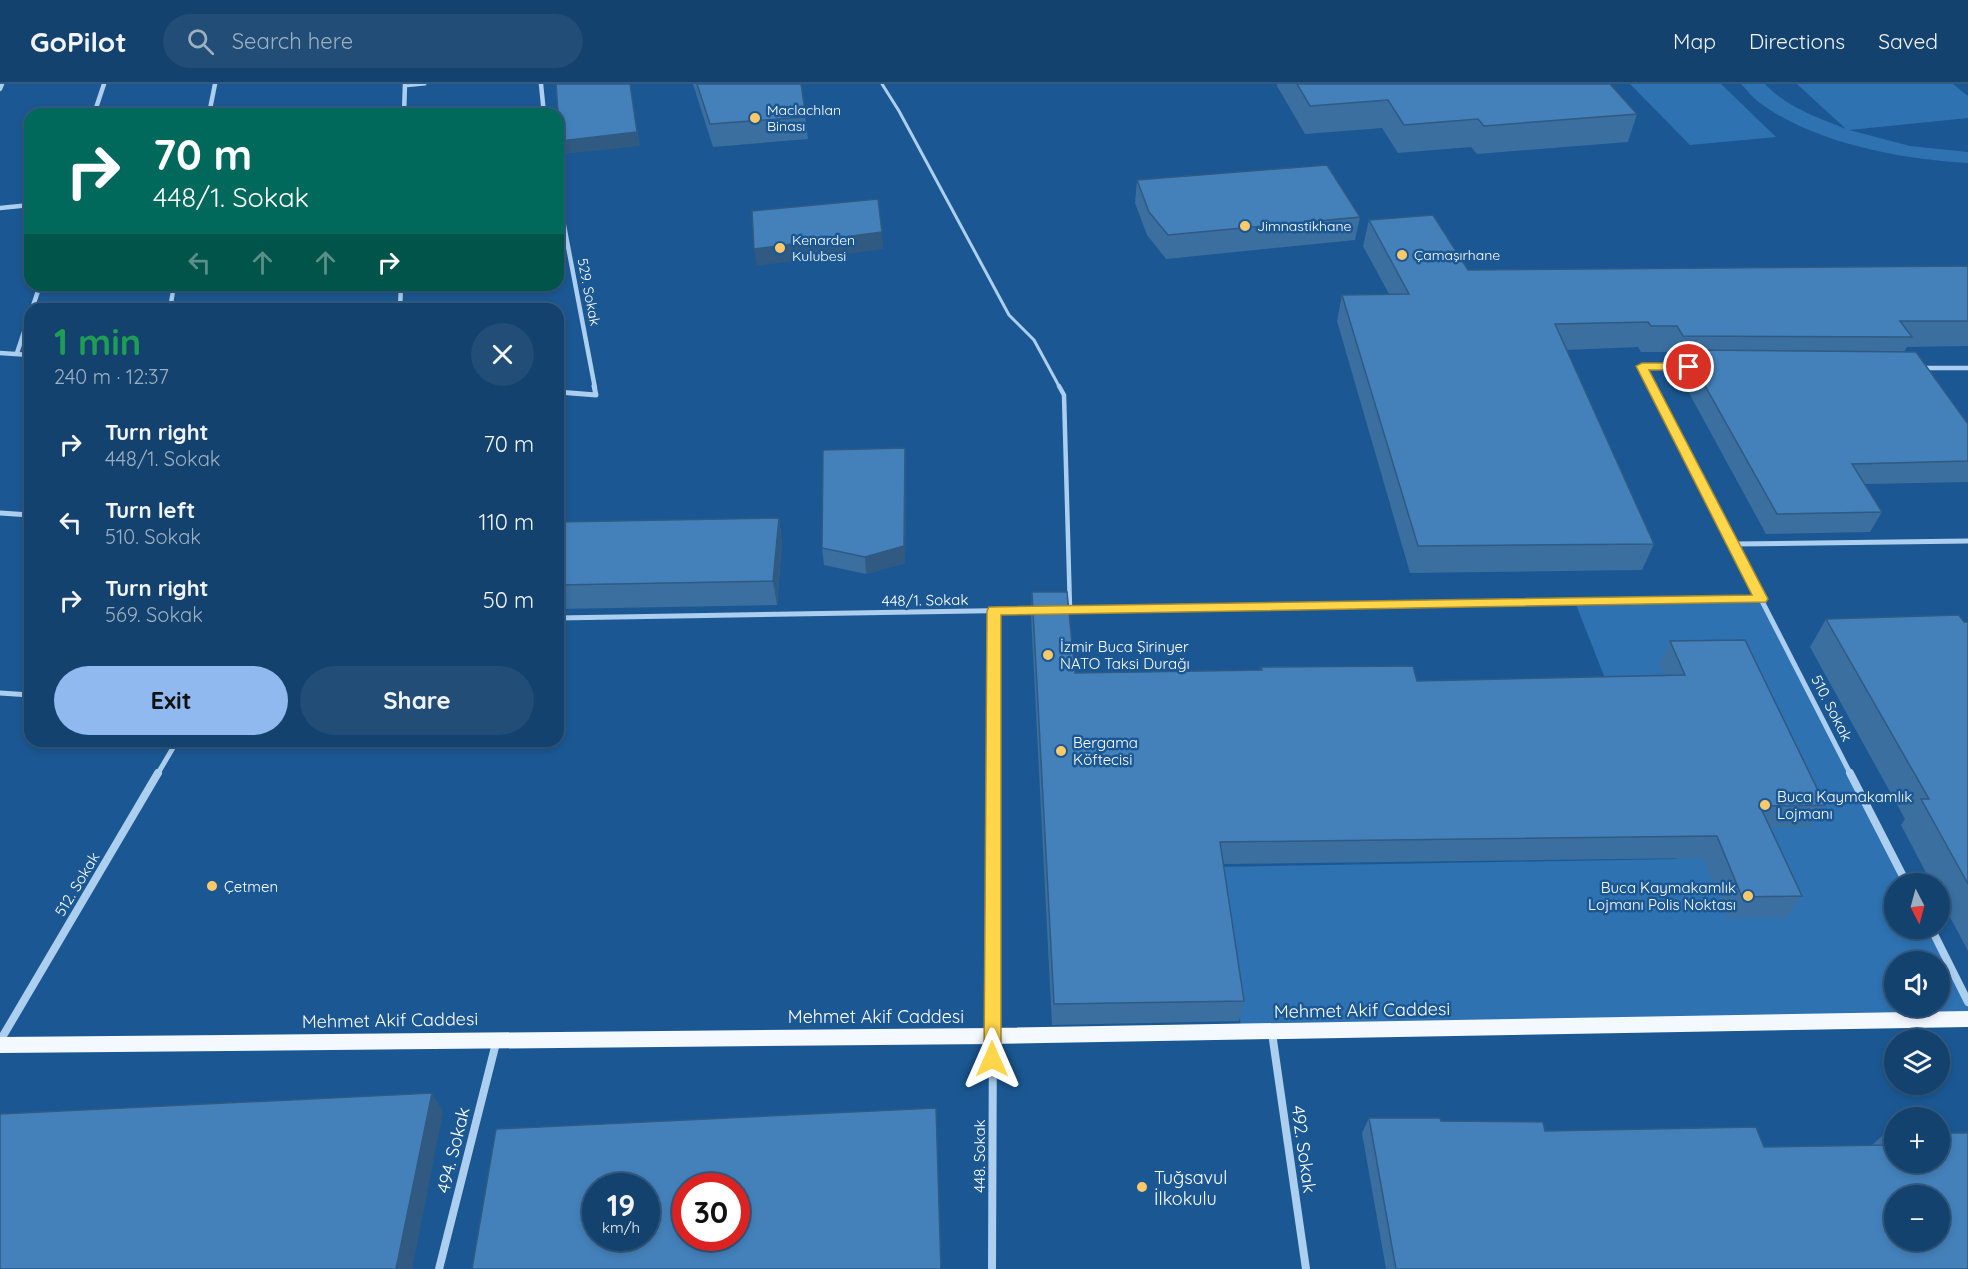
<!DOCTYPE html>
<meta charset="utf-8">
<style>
:root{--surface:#14426e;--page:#214d76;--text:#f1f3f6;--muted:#9db0c2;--line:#335b81;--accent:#90b9f0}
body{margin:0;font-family:Quicksand,sans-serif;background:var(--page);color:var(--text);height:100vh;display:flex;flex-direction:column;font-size:22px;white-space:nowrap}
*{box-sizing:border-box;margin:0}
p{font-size:20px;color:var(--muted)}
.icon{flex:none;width:33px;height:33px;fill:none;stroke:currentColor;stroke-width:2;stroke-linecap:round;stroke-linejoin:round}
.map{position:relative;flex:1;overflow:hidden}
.details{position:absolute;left:24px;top:219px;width:540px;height:444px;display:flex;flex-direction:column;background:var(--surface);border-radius:18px;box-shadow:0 3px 9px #0003,0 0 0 2px var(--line)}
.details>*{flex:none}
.guide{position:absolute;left:24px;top:24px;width:540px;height:183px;border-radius:18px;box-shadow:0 3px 9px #0003,0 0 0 2px var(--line);background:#00695c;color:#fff;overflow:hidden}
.needle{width:39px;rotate:174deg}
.tools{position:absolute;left:1884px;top:789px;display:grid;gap:12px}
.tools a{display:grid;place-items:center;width:66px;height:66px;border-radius:50%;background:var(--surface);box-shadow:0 3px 9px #0003,0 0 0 2px var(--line);font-size:30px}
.speed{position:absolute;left:582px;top:1089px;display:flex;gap:12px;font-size:30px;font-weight:700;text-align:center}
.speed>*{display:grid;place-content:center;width:78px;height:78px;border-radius:50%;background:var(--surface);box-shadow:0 3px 9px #0003,0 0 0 2px var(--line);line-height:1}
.speed small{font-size:15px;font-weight:400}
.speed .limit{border:9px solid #d22;background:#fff;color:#111}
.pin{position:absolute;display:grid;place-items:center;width:51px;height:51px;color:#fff;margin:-26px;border:3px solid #fff;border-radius:50%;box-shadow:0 2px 6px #0007}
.me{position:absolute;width:66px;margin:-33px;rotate:0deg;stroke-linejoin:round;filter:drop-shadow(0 0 4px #0008)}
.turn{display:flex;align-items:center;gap:21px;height:126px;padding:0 30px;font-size:27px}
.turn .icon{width:78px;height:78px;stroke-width:2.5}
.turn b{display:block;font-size:42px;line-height:51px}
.lanes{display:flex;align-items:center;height:57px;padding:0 30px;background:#0003;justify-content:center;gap:30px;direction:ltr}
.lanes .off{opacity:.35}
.round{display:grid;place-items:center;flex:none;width:63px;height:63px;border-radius:32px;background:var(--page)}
.head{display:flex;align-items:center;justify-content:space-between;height:102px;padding:0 30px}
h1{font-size:36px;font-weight:700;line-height:45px;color:#1e9e55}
.primary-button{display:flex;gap:12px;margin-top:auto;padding:12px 30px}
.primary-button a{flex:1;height:69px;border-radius:36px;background:var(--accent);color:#111;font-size:24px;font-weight:700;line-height:69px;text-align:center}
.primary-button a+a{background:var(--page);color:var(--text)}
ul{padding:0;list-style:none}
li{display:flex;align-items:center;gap:18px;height:78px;padding:0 30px}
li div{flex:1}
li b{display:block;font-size:22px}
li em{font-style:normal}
header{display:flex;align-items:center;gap:36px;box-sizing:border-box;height:84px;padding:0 30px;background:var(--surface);border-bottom:2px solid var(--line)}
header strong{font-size:28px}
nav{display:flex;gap:33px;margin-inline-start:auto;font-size:21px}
.search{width:420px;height:54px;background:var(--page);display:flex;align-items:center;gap:15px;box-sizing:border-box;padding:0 21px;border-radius:33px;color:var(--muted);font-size:22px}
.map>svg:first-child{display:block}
.green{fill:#2e72b1;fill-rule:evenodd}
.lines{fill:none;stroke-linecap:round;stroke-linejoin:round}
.lane-far1{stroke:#accfef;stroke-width:3}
.lane{stroke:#accfef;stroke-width:4.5}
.street-far2{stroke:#accfef;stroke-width:4.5}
.street-far1{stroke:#accfef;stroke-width:5}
.street{stroke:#accfef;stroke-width:8}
.primary{fill:#f4f9ff;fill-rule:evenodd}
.wall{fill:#3a6fa0}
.shaded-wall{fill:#305a82}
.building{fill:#4481ba;stroke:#305a82;stroke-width:1.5;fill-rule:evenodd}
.route{fill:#ffd54a;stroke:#a68a30;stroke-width:1.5}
.poi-dot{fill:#ffc96a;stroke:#1b5893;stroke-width:2}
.labels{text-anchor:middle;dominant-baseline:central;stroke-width:5;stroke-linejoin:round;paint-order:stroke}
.far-poi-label{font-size:14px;fill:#fff;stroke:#1b5893;text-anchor:start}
.far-street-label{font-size:14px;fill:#fff;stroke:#1b5893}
.street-label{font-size:15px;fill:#fff;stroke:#1b5893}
.poi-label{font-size:15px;fill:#fff;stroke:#1b5893;text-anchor:start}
.near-street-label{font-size:18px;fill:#fff;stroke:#1b5893}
.near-poi-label{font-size:18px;fill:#fff;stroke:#1b5893;text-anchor:start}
</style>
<header>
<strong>GoPilot</strong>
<div class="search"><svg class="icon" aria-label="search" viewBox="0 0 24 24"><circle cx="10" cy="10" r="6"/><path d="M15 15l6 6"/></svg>Search here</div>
<nav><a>Map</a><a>Directions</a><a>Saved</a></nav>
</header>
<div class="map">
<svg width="1968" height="1185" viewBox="0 0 1968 1185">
<rect width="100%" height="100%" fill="#1b5893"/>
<g class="green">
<path d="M1630 0H1721L1776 53 1690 61Z"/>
<path d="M1741 0H1765C1786 23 1818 34 1846 45L1797 0H1953L1968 12V34L1849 46 1910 62 1968 68V79C1901 75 1816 60 1760 19 1753 14 1747 6 1741 0Z"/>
<path d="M1761 515 1907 799 1894 800V844L1931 845 1968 918V935L1242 949 1217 783 1676 775 1575 518ZM1894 878H1940V922H1894Z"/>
</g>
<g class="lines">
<g class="lane-far1">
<path d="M882 0 899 27 1009 231 1034 256 1060 304"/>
<path d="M405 2 425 0"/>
</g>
<path class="lane" d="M1059 302 1064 311 1070 525"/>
<g class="street-far2">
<path d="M541 0 544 30"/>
<path d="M0 5 2 0"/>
<path d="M94 30 104 0"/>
<path d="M209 30 215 0"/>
<path d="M404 30 405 0"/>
<path d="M558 110 595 304"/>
<path d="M0 124 30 121"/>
<path d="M32 225 40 201"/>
<path d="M170 225 174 201"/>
<path d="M400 225 401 201"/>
<path d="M0 269 30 271"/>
<path d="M17 269 30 230"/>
<path d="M1919 284H1968"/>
<path d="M1653 304 1642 282 1687 283"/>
</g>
<g class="street-far1">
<path d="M1652 302 1851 691"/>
<path d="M558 308 596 311 594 302"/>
<path d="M0 429 30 431"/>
<path d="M1735 460 1968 457"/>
<path d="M1063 526 1761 515"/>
<path d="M558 534 1037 526"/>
<path d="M0 609 30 611"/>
<path d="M157 691 177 657"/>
<path d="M994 691V527"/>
</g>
<g class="street">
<path d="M1850 689 1907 800"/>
<path d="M1931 844 1968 918"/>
<path d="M1272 949 1306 1185"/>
<path d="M0 957 158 689"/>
<path d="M439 1185 496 959"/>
<path d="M992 1185 994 689"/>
</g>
<path class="primary" d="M1968 927V943L992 960 0 969V953L992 944Z"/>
</g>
<g class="wall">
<path d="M693 0H801L808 55 713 63Z"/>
<path d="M1277 0H1610L1637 30 1628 58 1477 70 1471 63 1398 69 1382 44 1305 50 1277 2Z"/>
<path d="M1137 96 1360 133 1355 156 1166 175 1147 151 1135 119Z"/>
<path d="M1369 136 1468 186 1968 182V262L1907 263 1904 268 1968 340V398L1865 400 1882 428 1870 448 1766 450 1677 287 1681 278H1672L1667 268H1641L1638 263 1566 266 1654 460 1642 486 1410 489 1337 237 1342 211 1389 210 1363 162Z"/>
<path d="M905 364 906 381 905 479 866 490 824 481 822 464Z"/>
<path d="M779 434 782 459 777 521 558 525V438Z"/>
<path d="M1032 508 1075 589 1260 586 1261 583 1417 597 1663 591 1659 580 1670 557 1825 721 1810 743 1770 744 1802 812 1786 834H1728L1703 774 1223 780 1244 917 1239 937 1052 941 1031 531Z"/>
<path d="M1826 535 1968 538V867L1940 814V800H1932L1901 741 1905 735 1810 563Z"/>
<path d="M1369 1034 1441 1037 1545 1047 1764 1063 1872 1061 1883 1051 1968 1185H1386L1362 1049Z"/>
</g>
<g class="shaded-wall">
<path d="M630 0 640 62 563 70 560 57Z"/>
<path d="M882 148 883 165 757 182 754 165Z"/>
<path d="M905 364 906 381 905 479 866 490 865 473Z"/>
<path d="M779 434 782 459 777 521 773 497Z"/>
<path d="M432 1009 443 1028 412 1185H396Z"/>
</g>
<g class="building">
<path d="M556 0H630L637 48 560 57Z"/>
<path d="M697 0H801L806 33 710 40Z"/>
<path d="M1297 0H1610L1637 30 1484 42 1478 35 1404 41 1388 16 1310 22Z"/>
<path d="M1327 81 1360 133 1168 151 1149 128 1137 96Z"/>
<path d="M878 115 882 148 754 165 752 127Z"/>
<path d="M1433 131 1468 186 1968 182V237H1900L1912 253 1683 252 1677 242H1651L1648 238 1555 240 1654 460 1418 462 1342 211 1409 210 1369 136Z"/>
<path d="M1685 266 1916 268 1968 340V377L1852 380 1882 428 1777 430Z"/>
<path d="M905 364 904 462 865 473 822 464 823 366Z"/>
<path d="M779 434 773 497 558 501V438Z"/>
<path d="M1032 508H1067L1075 589 1262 586 1261 583 1413 582 1417 597 1685 591 1670 557 1745 556 1825 721 1760 722 1802 812 1742 813 1717 752 1220 758 1244 917 1054 920Z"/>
<path d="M1959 531 1964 538H1968V800L1921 715H1929L1826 535Z"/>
<path d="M432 1009 396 1185H0V1030Z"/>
<path d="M936 1024 941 1185H472L496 1045ZM596 1102H646V1154H596ZM686 1102H736V1154H686Z"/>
<path d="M1369 1034H1440L1441 1037 1543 1038 1545 1047 1756 1043 1764 1063 1887 1061 1883 1051 1894 1050V1078H1940V1049H1968V1185H1396ZM1894 1112H1940V1156H1894Z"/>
</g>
<path class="route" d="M1642 279H1689L1694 283 1689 286H1649L1768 515 1766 518 1001 531V975L998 981 992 983 986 981 984 975 987 527 989 523 1752 511 1636 282Z"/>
<g class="poi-dot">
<circle cx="755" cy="34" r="6"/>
<circle cx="1245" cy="142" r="6"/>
<circle cx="780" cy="164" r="6"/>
<circle cx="1402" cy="171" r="6"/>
<circle cx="1048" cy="571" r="6"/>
<circle cx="1061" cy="667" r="6"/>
<circle cx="1765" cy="721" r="6"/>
<circle cx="212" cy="802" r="6"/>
<circle cx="1748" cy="812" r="6"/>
<circle cx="1142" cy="1103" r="6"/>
</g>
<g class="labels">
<g class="far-poi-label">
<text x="767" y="26">Maclachlan<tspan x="767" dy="16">Binası</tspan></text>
<text x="1257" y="142">Jimnastikhane</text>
<text x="792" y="156">Kenarden<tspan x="792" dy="16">Kulubesi</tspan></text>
<text x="1414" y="171">Çamaşırhane</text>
</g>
<g class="far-street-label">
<text transform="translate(589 208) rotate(79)">529. Sokak</text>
</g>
<g class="street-label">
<text transform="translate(925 516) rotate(-1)">448/1. Sokak</text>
<text transform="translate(1832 624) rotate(63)">510. Sokak</text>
<text transform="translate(77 800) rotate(-59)">512. Sokak</text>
<text transform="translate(979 1072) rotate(-90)">448. Sokak</text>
</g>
<g class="poi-label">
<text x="1060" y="562">İzmir Buca Şirinyer<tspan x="1060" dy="17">NATO Taksi Durağı</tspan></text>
<text x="1073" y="658">Bergama<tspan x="1073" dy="17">Köftecisi</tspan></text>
<text x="1777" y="712">Buca Kaymakamlık<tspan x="1777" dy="17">Lojmanı</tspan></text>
<text x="224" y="802">Çetmen</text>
<text x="1736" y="803" text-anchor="end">Buca Kaymakamlık<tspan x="1736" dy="17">Lojmanı Polis Noktası</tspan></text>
</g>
<g class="near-street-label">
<text transform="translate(1362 926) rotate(-1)">Mehmet Akif Caddesi</text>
<text x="876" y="932">Mehmet Akif Caddesi</text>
<text transform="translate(390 936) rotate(-1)">Mehmet Akif Caddesi</text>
<text transform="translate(1304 1065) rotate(82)">492. Sokak</text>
<text transform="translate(453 1066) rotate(-76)">494. Sokak</text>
</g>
<g class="near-poi-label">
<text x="1154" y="1093">Tuğsavul<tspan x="1154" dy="21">İlkokulu</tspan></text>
</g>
</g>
</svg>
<div class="tools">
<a><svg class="needle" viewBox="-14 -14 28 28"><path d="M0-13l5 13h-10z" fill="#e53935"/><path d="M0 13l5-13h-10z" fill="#9db0c2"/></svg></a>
<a><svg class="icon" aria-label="sound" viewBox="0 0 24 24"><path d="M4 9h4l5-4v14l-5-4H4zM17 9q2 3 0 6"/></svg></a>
<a><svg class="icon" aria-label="layers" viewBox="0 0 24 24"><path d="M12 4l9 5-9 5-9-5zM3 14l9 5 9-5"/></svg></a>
<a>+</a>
<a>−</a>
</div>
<div class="speed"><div>19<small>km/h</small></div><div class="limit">30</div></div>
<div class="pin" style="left:1689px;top:283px;background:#d93025"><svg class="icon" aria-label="arrive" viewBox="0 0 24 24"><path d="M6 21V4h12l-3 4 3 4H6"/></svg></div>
<svg class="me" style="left:992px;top:975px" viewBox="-20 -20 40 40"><path d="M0-17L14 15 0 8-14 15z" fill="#ffd54a" stroke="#fff" stroke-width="4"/></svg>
<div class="guide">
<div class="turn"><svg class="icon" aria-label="right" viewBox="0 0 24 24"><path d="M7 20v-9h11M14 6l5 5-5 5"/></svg><div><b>70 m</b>448/1. Sokak</div></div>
<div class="lanes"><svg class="icon off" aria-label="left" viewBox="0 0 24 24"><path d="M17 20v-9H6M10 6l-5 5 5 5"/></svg><svg class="icon off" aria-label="ahead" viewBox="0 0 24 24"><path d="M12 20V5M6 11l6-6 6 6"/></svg><svg class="icon off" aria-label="ahead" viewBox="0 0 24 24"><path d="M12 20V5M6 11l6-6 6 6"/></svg><svg class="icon" aria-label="right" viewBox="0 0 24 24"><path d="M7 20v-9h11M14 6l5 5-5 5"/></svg></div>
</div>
<section class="details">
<div class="head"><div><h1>1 min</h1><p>240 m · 12:37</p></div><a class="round"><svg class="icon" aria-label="close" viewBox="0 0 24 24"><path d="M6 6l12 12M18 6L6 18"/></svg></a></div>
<ul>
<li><svg class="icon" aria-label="right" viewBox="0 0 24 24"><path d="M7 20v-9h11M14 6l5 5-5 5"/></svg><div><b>Turn right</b><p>448/1. Sokak</p></div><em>70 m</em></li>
<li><svg class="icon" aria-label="left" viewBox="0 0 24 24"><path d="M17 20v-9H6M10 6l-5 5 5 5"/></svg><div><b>Turn left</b><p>510. Sokak</p></div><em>110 m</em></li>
<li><svg class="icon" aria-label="right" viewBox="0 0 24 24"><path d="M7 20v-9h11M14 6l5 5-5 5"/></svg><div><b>Turn right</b><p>569. Sokak</p></div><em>50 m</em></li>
</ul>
<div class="primary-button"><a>Exit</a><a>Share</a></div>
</section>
</div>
